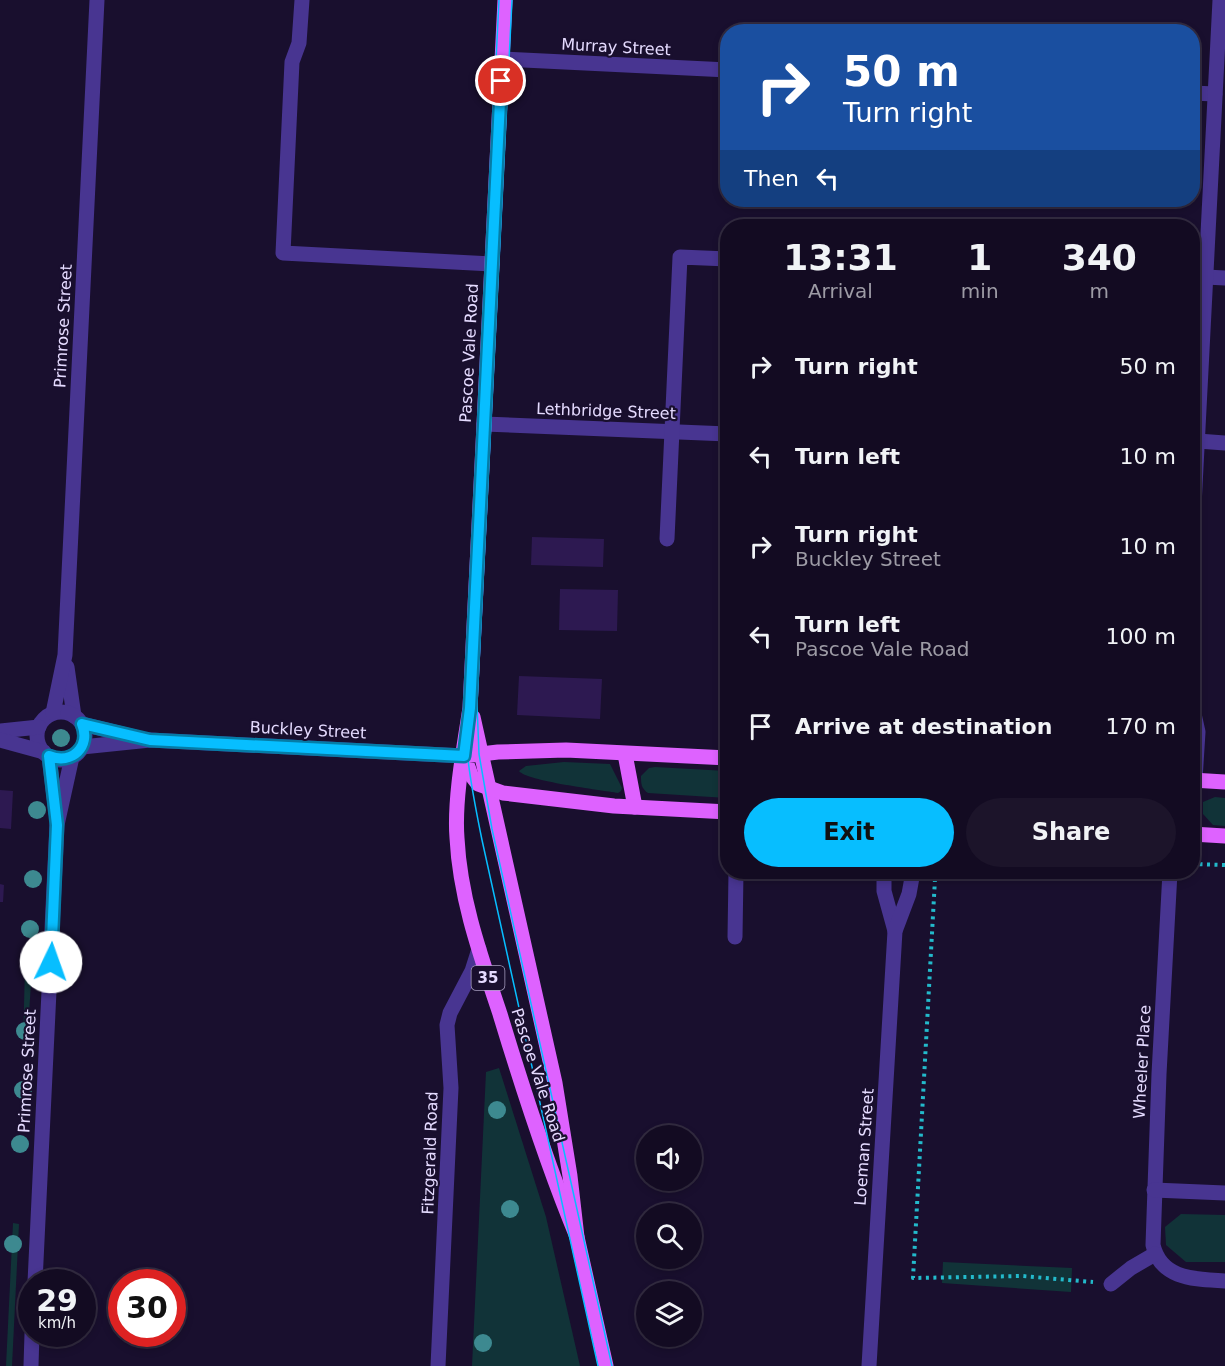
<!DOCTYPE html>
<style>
:root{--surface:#130b22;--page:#1c142a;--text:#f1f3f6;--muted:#9d9ba5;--line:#322b40;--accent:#07beff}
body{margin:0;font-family:"DejaVu Sans",sans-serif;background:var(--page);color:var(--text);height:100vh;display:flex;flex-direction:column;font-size:22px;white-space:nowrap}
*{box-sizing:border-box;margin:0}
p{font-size:20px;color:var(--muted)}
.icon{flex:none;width:33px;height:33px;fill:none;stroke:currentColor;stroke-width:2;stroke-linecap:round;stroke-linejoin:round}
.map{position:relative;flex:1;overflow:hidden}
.side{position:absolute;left:720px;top:219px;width:480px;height:660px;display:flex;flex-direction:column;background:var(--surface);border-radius:24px;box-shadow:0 3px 9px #0003,0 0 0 2px var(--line)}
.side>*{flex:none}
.hud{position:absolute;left:720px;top:24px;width:480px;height:183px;border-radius:24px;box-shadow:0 3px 9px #0003,0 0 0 2px var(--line);background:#1a4fa0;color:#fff;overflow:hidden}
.fabs{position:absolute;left:636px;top:1125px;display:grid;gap:12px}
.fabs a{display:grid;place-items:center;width:66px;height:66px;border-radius:50%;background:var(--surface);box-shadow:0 3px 9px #0003,0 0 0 2px var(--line);font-size:30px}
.speed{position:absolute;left:18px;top:1269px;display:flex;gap:12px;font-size:30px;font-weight:700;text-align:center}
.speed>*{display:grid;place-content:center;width:78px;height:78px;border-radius:50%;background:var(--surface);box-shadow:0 3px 9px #0003,0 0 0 2px var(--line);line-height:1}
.speed small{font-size:15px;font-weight:400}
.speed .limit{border:9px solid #d22;background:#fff;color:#111}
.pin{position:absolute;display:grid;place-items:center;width:51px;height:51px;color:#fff;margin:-26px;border:3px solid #fff;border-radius:50%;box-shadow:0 2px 6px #0007}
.me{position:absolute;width:66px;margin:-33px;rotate:3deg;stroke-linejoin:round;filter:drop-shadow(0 0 4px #0008)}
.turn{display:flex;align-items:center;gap:21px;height:126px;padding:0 24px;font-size:27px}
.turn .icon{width:78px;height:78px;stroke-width:2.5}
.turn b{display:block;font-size:42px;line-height:51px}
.then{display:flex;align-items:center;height:57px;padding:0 24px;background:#0003;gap:12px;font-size:22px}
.eta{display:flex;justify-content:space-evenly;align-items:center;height:102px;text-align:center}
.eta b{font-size:36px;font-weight:800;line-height:42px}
.button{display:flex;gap:12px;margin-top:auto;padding:12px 24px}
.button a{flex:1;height:69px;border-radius:36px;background:var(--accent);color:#111;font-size:24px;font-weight:800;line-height:69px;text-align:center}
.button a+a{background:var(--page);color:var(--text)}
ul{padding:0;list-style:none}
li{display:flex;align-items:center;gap:18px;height:90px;padding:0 24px}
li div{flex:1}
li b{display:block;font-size:22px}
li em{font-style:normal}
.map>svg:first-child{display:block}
.green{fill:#113338}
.building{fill:#2d1951}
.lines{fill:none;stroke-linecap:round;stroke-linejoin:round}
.path{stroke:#23bacb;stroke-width:4;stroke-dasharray:3 4.5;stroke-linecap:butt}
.minor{stroke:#483591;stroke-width:15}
.major{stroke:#de62ff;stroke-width:15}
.tram{stroke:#07beff;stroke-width:1.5}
.tree{fill:#3d8990}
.route-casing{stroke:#057ca6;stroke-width:15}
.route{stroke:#07beff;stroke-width:10}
.labels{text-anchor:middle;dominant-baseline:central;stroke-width:4.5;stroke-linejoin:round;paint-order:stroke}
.shield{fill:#190f2e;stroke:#a89ec0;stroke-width:1.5}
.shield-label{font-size:15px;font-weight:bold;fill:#e5dbff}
.street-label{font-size:16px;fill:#e5dbff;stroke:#190f2e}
</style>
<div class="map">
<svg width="1225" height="1366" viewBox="0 0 1225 1366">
<rect width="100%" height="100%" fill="#190f2e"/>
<g class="green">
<path d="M564 762 610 764 622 788 621 791 618 793C601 790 526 781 519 771L526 766Z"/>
<path d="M655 767 727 771V798L648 793C641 788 641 784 641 776L649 768Z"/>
<path d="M1215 797 1225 798V826L1213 825 1203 814V802Z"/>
<path d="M25 966 32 969 27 1043 23 1046Z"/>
<path d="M499 1068 546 1217 580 1366H472L486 1072Z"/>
<path d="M1181 1214 1225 1215V1262H1186L1166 1245 1165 1227Z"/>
<path d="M13 1223 19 1224 12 1366H6Z"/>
<path d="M943 1262 1072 1268 1071 1292 942 1283Z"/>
</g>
<g class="building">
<path d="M532 537 604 539 603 567 531 565Z"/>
<path d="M560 589 618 590 617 631 559 630Z"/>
<path d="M519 676 602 679 600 719 517 715Z"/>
<path d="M0 790 13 791 11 829 0 828Z"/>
<path d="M0 884 4 885 3 902H0Z"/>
</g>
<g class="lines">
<g class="path">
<path d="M1192 864 1225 865"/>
<path d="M935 879 913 1278 1022 1276 1093 1282"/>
</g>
<g class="minor">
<path d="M302 0 299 43 292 62 283 253 492 264"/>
<path d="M503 59 728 70"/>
<path d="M1192 93 1215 94"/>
<path d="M1206 277 1225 278"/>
<path d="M484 424 728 434"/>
<path d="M1198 441 1225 443"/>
<path d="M667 539 680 257 728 259"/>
<path d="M1192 545 1220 0"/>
<path d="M67 667 74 716"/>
<path d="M1192 705 1198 732 1195 780"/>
<circle cx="61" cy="736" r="24"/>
<path d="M53 713 65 655 97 0"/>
<path d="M82 724 135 737"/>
<path d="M0 731 39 727"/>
<path d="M0 740 44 752"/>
<path d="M82 747 150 740 464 756"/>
<path d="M49 756 56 813"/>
<path d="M884 872V891L895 931"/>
<path d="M1170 872 1159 1074 1153 1245C1161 1280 1196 1279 1225 1281"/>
<path d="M735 937 736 872"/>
<path d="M1154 1190 1225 1193"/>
<path d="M35 1282 57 825 72 757"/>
<path d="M1111 1284 1131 1268 1155 1254"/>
<path d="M31 1366 32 1334"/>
<path d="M438 1366 451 1088 447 1025 450 1013 472 971 479 949"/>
<path d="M869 1366 895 931 909 894 913 872"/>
</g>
<g class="major">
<path d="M505 0 470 708C464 747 454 800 457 838 460 899 481 957 500 1014 523 1090 547 1165 577 1237"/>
<path d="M473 717 555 1083 570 1176 577 1237 606 1366"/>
<path d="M625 754 635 807"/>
<path d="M728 758 566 750 498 752 464 756 471 775 478 784 503 793 614 806 728 812"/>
<path d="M1192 780 1225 782"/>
<path d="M1192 834 1225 836"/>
</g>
<g class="tram">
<path d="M499 0 464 708C465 753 473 796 482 840L598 1366"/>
<path d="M512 0 477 704 479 754 492 829 612 1366"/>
</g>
</g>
<g class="tree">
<circle cx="61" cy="738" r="9"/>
<circle cx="37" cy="810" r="9"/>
<circle cx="33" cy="879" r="9"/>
<circle cx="30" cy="929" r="9"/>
<circle cx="25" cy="1031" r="9"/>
<circle cx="23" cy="1090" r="9"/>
<circle cx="497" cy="1110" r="9"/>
<circle cx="20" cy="1144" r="9"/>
<circle cx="510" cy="1209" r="9"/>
<circle cx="13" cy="1244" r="9"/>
<circle cx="483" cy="1343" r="9"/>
</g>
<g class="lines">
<defs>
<path id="route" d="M51 962 57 825 49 756C72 765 91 747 82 724L150 740 464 756 470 708 501 81"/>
</defs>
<use href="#route" class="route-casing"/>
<use href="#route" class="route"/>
</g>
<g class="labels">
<rect class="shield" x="471.5" y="966" width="33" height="24" rx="4.5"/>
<g class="shield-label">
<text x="488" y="978">35</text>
</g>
<g class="street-label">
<text transform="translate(616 47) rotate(3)">Murray Street</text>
<text transform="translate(63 326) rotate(-87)">Primrose Street</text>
<text transform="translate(469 353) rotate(-87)">Pascoe Vale Road</text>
<text transform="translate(606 411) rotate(2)">Lethbridge Street</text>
<text transform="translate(308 730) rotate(3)">Buckley Street</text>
<text transform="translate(1142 1062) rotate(-87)">Wheeler Place</text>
<text transform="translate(27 1071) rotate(-87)">Primrose Street</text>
<text transform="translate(538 1075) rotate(72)">Pascoe Vale Road</text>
<text transform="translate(864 1147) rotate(-86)">Loeman Street</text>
<text transform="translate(430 1153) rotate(-88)">Fitzgerald Road</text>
</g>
</g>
</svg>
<div class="fabs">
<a><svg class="icon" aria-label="sound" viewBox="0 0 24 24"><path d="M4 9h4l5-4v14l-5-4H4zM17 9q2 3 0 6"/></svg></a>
<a><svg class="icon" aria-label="search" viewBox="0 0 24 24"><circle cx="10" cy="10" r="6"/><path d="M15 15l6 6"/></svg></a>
<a><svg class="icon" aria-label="layers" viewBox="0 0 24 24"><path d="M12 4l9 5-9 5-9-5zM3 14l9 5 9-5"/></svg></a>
</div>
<div class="speed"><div>29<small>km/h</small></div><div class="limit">30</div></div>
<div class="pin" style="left:501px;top:81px;background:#d93025"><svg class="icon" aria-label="arrive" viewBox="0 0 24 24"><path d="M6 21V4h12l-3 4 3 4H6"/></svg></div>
<svg class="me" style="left:51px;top:962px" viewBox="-20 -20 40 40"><circle r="19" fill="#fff"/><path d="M0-13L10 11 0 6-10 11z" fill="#07beff"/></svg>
<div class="hud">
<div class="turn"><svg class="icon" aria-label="right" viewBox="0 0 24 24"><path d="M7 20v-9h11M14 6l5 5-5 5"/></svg><div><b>50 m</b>Turn right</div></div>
<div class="then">Then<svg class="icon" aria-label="left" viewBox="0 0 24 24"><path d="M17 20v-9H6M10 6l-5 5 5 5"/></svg></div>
</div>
<section class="side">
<div class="eta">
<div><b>13:31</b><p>Arrival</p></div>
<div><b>1</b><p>min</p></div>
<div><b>340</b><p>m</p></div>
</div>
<ul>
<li><svg class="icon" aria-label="right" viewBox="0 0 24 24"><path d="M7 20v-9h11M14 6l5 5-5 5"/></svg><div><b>Turn right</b></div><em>50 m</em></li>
<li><svg class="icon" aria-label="left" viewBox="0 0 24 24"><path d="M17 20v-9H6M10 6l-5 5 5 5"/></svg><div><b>Turn left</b></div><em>10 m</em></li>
<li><svg class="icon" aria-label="right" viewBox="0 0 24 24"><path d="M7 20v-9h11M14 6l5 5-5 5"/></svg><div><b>Turn right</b><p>Buckley Street</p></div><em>10 m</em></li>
<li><svg class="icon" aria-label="left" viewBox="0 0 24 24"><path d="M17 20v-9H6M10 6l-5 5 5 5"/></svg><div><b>Turn left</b><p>Pascoe Vale Road</p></div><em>100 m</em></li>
<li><svg class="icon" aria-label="arrive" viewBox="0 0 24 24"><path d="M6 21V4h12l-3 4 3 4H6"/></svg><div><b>Arrive at destination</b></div><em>170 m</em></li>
</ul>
<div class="button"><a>Exit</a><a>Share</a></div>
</section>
</div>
